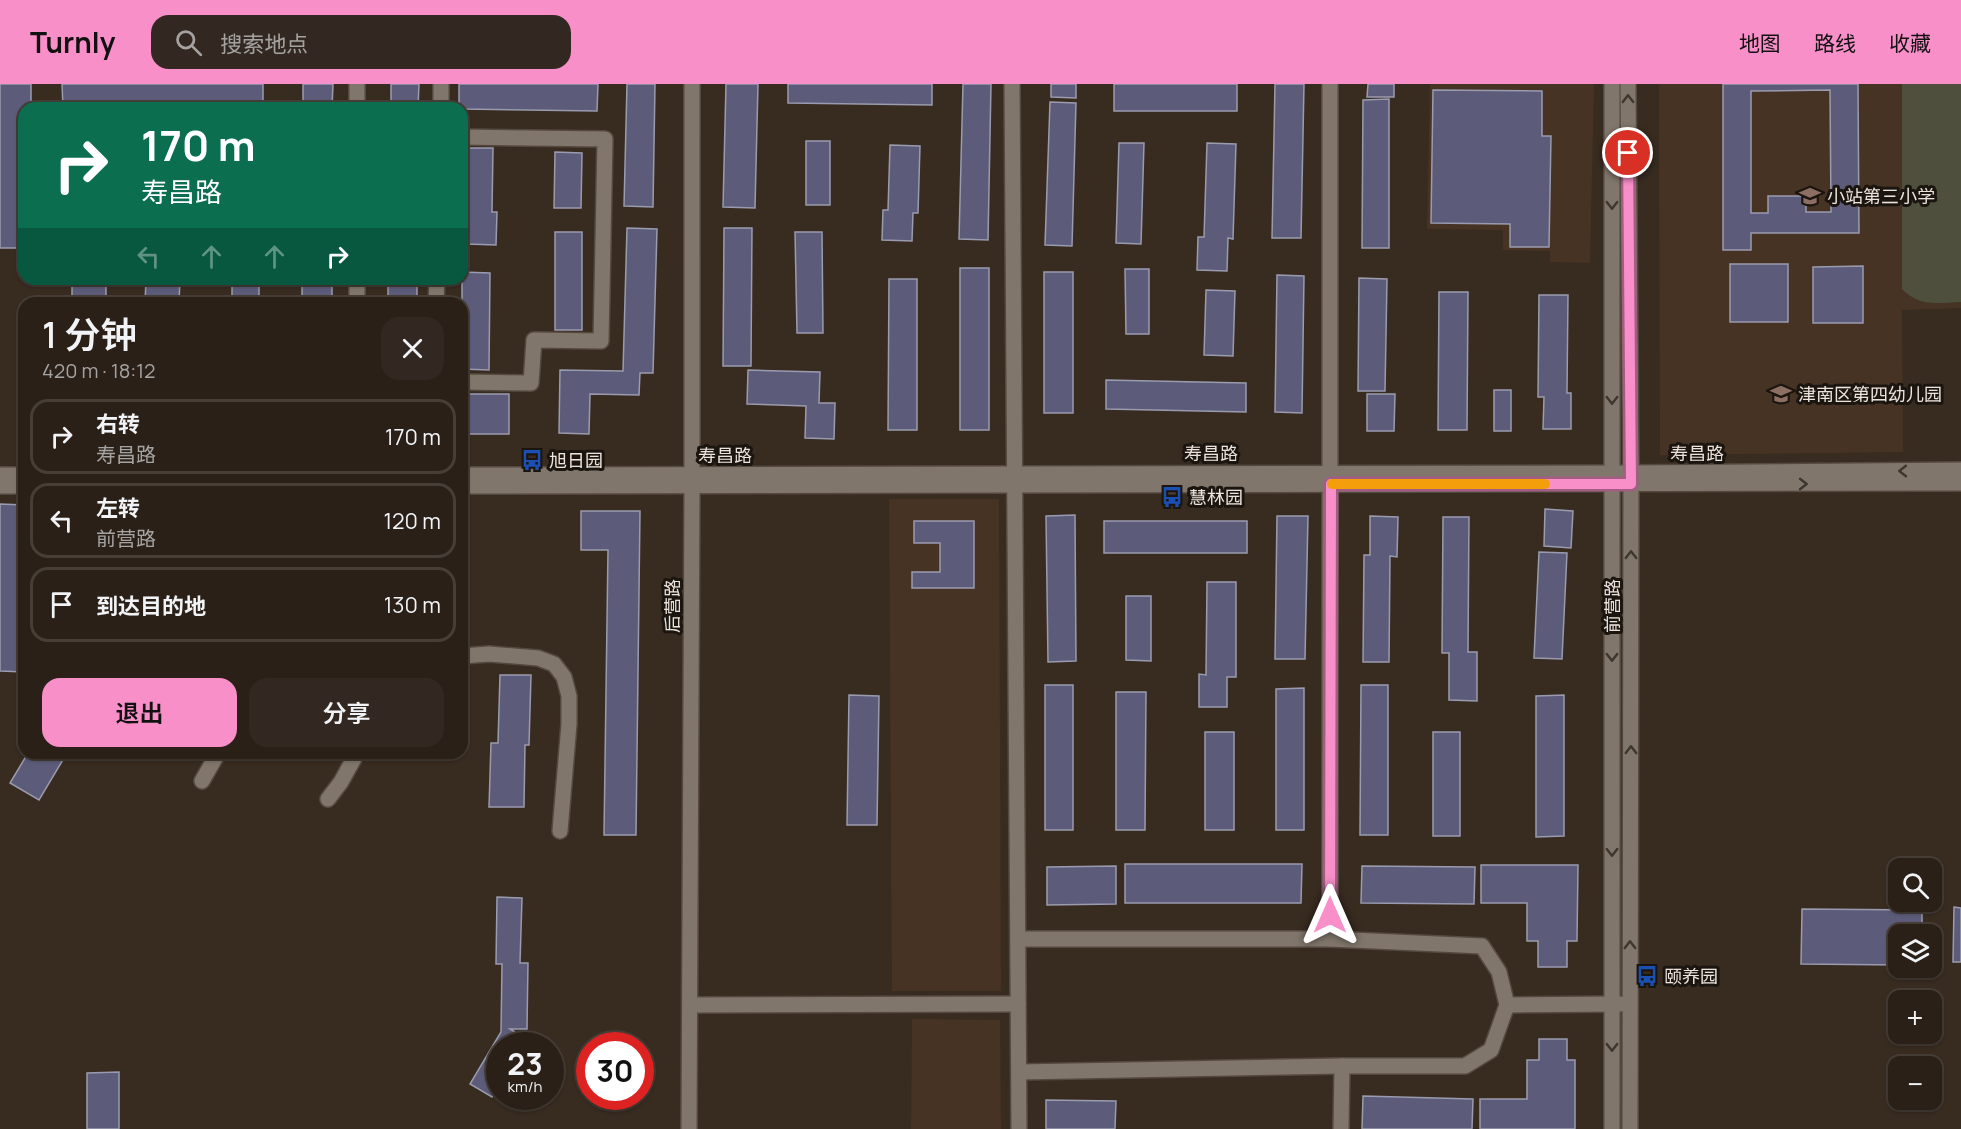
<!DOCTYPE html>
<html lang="zh">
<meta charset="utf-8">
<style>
:root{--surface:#2a2018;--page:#322821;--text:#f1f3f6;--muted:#a5a3a2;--line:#463e37;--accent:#f98fc9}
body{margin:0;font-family:Manrope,"Noto Sans SC",sans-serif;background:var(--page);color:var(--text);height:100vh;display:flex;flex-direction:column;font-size:22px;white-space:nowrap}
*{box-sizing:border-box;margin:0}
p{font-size:20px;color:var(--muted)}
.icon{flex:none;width:33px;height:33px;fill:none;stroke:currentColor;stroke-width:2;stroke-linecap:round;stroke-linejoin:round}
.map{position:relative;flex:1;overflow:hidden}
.panel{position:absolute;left:18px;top:213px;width:450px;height:462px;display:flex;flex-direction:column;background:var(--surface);border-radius:18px;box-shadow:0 2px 4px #0004,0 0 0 2px var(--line)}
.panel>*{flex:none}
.banner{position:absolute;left:18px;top:18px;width:450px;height:183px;border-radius:18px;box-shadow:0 2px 4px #0004,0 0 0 2px var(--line);background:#0b6e4f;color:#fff;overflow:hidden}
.fabs{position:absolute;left:1888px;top:774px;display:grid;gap:12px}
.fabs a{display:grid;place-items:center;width:54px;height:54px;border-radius:12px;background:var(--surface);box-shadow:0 2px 4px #0004,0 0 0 2px var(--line);font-size:30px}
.speed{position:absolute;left:486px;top:948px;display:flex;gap:12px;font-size:30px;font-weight:700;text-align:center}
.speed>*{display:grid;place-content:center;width:78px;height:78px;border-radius:50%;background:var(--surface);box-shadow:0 2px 4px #0004,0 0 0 2px var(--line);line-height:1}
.speed small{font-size:15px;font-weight:400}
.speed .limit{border:9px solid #d22;background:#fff;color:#111}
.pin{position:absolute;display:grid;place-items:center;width:51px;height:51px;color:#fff;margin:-26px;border:3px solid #fff;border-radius:50%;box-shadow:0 2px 6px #0007}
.me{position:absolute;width:66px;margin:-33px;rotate:0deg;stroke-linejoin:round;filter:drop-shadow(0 0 4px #0008)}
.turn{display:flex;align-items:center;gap:21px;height:126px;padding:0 24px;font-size:27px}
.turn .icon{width:78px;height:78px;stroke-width:2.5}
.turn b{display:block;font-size:42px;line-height:51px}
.lanes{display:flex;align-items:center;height:57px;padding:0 24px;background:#0003;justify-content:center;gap:30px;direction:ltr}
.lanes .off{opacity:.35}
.round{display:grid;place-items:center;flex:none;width:63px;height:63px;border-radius:18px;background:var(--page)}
.overview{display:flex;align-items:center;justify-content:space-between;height:102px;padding:0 24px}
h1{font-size:36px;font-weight:600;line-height:45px}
.cta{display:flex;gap:12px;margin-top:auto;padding:12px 24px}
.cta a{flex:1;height:69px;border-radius:18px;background:var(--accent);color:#111;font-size:24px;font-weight:600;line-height:69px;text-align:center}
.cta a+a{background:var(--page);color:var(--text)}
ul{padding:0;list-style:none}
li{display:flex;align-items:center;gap:18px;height:75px;margin:0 12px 9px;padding:0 12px;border:3px solid var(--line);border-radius:18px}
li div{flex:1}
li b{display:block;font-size:22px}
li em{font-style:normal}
header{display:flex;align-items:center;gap:36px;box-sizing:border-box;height:84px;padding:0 30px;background:var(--accent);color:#111}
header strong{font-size:28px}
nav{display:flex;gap:33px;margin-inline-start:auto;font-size:21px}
.search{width:420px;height:54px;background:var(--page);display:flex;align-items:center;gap:15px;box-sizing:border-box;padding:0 21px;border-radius:18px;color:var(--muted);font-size:22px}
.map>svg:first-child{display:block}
.built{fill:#473324}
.green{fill:#4e4f3d}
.building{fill:#5c5c7a;stroke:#9a9bae;stroke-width:1.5;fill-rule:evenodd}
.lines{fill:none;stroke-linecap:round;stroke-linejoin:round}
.minor-casing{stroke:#55483e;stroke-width:18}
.minor{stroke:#80766b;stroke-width:15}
.oneway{stroke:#3e3730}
.route-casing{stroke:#a25d83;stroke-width:15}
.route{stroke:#f98fc9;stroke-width:10}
.slow{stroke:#f59e0b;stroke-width:10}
.labels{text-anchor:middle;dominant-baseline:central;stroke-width:6;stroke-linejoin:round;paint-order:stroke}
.poi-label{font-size:18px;fill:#ece3dc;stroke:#1b1510;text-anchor:start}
.street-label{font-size:18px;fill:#ece3dc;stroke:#1b1510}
</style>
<header>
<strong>Turnly</strong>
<div class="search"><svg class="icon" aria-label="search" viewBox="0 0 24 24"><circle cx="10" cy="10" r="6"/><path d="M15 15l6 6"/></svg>搜索地点</div>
<nav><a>地图</a><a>路线</a><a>收藏</a></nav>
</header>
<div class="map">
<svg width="1961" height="1045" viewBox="0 0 1961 1045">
<rect width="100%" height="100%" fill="#382b20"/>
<g class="built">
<path d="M1430 0H1594L1590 179 1550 178V167L1503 166V146L1427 145Z"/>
<path d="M1659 0H1961V224L1902 226 1903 368 1660 371Z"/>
<path d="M889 415H999L1001 907H892Z"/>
<path d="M912 935 1000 936 1001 1045H911Z"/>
</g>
<path class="green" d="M1902 0H1961V218C1939 219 1919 223 1902 205Z"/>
<g class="building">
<path d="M0 0H31V24H24V164H0Z"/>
<path d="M62 0H263V24H63Z"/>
<path d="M303 0H333L332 24H303Z"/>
<path d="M391 0H419L418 24H391Z"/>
<path d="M459 0H598L597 27 462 25 459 24Z"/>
<path d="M627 0H655L653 123 624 122Z"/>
<path d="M726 0H758L755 124 723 123Z"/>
<path d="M788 0H932V21L788 19Z"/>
<path d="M963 0H991L988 156 959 155Z"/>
<path d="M1051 0H1076V14L1051 13Z"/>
<rect x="1114" y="0" width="123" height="27"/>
<path d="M1275 0H1304L1301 154H1272Z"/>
<path d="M1368 0H1394V13H1367Z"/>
<path d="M1723 0H1858L1859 149H1751V166H1723ZM1830 6 1831 128H1806V112H1768V129H1751V7Z"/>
<path d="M1433 6 1542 7V52H1551L1549 163H1510V140L1431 139Z"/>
<path d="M1389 15V164H1362L1363 16Z"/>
<path d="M1050 18 1076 19 1072 162 1045 161Z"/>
<rect x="806" y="57" width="24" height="64"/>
<path d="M1119 59H1144L1141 160 1116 159Z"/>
<path d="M1207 59 1236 60 1233 155 1228 154 1227 187 1197 186 1198 153H1204Z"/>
<path d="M890 61 920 62 918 129H913L912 157 882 156 883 126H888Z"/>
<path d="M464 64H493L492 128H497L496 161 467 160 468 131H463Z"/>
<path d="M555 68 582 69 581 124H554Z"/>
<path d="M627 144 657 145 653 289H640L639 311 590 310 589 350 559 349 560 286 623 287Z"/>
<path d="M724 144H752L751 282H723Z"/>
<rect x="555" y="148" width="27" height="98"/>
<path d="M795 148H822L823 249H797Z"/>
<rect x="1730" y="180" width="58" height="58"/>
<path d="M1863 182V239H1813V183Z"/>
<rect x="960" y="184" width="29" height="162"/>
<path d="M1125 185H1149V250H1126Z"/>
<path d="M462 188 490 189 489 286 462 285Z"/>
<rect x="1044" y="188" width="29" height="141"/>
<path d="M1277 191 1304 192 1302 329 1275 328Z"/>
<path d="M1359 194 1387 195 1385 307H1358Z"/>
<rect x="72" y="195" width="34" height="24"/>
<path d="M146 195H180L179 219H145Z"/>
<rect x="232" y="195" width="27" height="24"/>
<rect x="302" y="195" width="30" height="24"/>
<rect x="388" y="195" width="29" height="24"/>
<path d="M889 195H917V346H888Z"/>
<path d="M1206 206 1235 207 1233 272 1204 271Z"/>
<path d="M1439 208H1468L1467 346H1438Z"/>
<path d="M1539 211H1568L1567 309H1571V345H1543L1544 313H1538Z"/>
<path d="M748 286 820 288 819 319H835L834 355 805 354 806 322 747 320Z"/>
<path d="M1106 296 1246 299V328L1106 325Z"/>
<rect x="1494" y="306" width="17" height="41"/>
<rect x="462" y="310" width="47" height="40"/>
<path d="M1367 310H1395L1394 347H1367Z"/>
<path d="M0 420 24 421V588L0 587Z"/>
<path d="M1545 425 1573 427 1571 464 1544 462Z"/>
<path d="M581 427H640L636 751H604L608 466H581Z"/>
<path d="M1075 431 1076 577 1048 578 1046 432Z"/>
<path d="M1277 432H1308L1305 575H1275Z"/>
<path d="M1370 432 1398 433 1397 473 1390 472 1389 578H1363L1364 471H1370Z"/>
<path d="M1443 433H1469L1468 568H1477V617L1449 616V569H1442Z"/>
<path d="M914 437H974V504H912V488H940V459H914Z"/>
<rect x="1104" y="437" width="143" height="32"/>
<path d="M1539 468 1567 469 1562 575 1534 574Z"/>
<path d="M1207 498H1236V593H1227V623H1199V590L1206 591Z"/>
<path d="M1126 512H1151V577L1126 576Z"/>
<path d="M500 591H531L529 661H525L524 723H489L491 659H498Z"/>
<rect x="1045" y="601" width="28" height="145"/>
<path d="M1361 601H1388V751H1360Z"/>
<path d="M1304 604V746H1276V605Z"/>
<path d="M1116 608H1146L1145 746H1116Z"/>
<path d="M849 611 879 612 877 741H847Z"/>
<path d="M1564 611V752L1536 753V612Z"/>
<rect x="1205" y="648" width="29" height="98"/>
<rect x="1433" y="648" width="27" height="104"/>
<path d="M28 669H67L39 716 10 699Z"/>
<path d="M1125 780H1302L1301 819H1125Z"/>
<path d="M1481 781H1578L1577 857H1567V883H1538V857H1527V819H1481Z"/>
<path d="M1116 782V820L1047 821V783Z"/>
<path d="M1362 782 1475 783 1474 820 1361 819Z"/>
<path d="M497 813 522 814 520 879H528L527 945H510L527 955 523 962H500V1001L492 1013 470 1000 501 948 502 880H496Z"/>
<path d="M1954 823 1961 824V878H1953Z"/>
<path d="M1802 825 1922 826V850H1899V881L1801 880Z"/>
<path d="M1539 955H1567V976H1575V1045H1480V1015H1527V976H1539Z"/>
<path d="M119 988V1045H87V989Z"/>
<path d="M1363 1012 1473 1015 1472 1045H1362Z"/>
<path d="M1046 1016 1116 1017 1115 1045H1046Z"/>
</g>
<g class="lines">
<defs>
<g id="minor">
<path d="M1012 0 1019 1045"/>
<path d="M1628 0 1631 389 1630 1045"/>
<path d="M357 24V0"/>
<path d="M441 24V0"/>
<path d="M462 53 605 55 601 257 534 256 531 299 462 298"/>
<path d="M357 219V195"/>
<path d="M436 219 437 195"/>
<path d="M0 391H24"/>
<path d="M462 391 1631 389 1961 386"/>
<path d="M0 402H24"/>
<path d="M462 402 1961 399"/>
<path d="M462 572 489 570 538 574 554 580 564 593 569 612V640L560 747"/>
<path d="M202 697 218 669"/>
<path d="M328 715 341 698 357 669"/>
<path d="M1018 855H1330L1482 862 1499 888 1507 921 1491 966 1465 982H1342L1019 988"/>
<path d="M1330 855V0"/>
<path d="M690 921 1018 920"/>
<path d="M1507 921 1621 920"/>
<path d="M689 1045 692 402V0"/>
<path d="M1341 1045 1342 982"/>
<path d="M1612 1045V0"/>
</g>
</defs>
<use href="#minor" class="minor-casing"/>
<use href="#minor" class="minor"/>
</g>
<defs><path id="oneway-chevron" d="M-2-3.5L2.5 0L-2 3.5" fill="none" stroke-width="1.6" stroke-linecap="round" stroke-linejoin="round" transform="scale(1.5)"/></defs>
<g class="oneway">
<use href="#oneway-chevron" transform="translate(1628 15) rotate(-91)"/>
<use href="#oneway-chevron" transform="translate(1612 121) rotate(90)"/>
<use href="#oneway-chevron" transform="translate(1612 316) rotate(90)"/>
<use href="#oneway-chevron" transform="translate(1903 387) rotate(180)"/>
<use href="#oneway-chevron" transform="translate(1803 400)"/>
<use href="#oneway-chevron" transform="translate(1631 471) rotate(-90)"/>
<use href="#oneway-chevron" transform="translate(1612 573) rotate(90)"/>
<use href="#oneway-chevron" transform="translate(1631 666) rotate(-90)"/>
<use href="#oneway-chevron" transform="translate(1612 768) rotate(90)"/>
<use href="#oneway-chevron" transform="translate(1630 861) rotate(-90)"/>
<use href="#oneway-chevron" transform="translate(1612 963) rotate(90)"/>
</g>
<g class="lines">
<defs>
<path id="route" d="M1330 831 1331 400H1631L1628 69"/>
</defs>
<use href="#route" class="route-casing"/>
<use href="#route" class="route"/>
<path class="slow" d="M1332 400H1545"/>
</g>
<defs>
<symbol id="school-bare" viewBox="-9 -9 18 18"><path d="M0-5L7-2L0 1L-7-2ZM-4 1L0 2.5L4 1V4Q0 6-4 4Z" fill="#8d6e63" stroke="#1b1510" stroke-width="2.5" paint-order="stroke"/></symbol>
<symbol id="bus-bare" viewBox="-9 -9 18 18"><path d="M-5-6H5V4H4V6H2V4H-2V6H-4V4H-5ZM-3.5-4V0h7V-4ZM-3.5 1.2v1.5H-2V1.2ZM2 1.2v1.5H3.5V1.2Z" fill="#1a4fb4" stroke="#1b1510" stroke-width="2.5" paint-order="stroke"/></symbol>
</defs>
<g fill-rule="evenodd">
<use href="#school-bare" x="1795" y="97" width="30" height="30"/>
<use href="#school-bare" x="1766" y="295" width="30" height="30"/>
<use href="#bus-bare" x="517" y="361" width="30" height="30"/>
<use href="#bus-bare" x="1157" y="398" width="30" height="30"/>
<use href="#bus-bare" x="1632" y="877" width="30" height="30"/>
</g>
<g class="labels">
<g class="poi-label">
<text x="1827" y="112">小站第三小学</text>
<text x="1798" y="310">津南区第四幼儿园</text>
<text x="549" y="376">旭日园</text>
<text x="1189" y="413">慧林园</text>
<text x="1664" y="892">颐养园</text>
</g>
<g class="street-label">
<text x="1211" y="369">寿昌路</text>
<text x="1697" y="369">寿昌路</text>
<text x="725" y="371">寿昌路</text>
<text transform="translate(672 522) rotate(-90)">后营路</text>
<text transform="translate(1612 522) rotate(-90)">前营路</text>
</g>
</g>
</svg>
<div class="fabs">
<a><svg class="icon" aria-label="search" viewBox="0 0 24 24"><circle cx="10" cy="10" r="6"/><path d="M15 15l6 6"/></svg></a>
<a><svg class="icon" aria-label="layers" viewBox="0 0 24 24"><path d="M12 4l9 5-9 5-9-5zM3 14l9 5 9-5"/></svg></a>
<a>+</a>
<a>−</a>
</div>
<div class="speed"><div>23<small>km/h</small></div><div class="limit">30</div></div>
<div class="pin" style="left:1628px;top:69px;background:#d93025"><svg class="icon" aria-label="arrive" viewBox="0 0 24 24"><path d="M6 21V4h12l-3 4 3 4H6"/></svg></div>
<svg class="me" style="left:1330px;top:831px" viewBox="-20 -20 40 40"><path d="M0-17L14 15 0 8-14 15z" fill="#f98fc9" stroke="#fff" stroke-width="4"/></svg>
<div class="banner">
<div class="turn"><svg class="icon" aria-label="right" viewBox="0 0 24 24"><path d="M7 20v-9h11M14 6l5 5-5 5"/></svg><div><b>170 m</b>寿昌路</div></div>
<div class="lanes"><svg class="icon off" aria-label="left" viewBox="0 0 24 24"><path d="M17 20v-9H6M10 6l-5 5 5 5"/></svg><svg class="icon off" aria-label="ahead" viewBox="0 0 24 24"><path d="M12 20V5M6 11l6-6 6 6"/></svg><svg class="icon off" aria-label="ahead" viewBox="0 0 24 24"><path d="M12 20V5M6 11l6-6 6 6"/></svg><svg class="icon" aria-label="right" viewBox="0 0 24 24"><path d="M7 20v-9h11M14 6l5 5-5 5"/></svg></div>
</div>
<section class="panel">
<div class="overview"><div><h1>1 分钟</h1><p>420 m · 18:12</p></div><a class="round"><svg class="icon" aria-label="close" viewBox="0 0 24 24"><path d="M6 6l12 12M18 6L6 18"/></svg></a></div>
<ul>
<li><svg class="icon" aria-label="right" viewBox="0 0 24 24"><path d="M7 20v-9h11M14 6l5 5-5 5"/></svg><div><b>右转</b><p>寿昌路</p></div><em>170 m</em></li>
<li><svg class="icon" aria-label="left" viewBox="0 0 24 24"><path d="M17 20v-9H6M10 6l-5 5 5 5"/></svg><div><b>左转</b><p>前营路</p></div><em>120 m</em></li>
<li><svg class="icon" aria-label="arrive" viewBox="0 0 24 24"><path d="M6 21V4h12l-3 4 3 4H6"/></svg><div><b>到达目的地</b></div><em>130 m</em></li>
</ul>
<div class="cta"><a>退出</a><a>分享</a></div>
</section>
</div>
